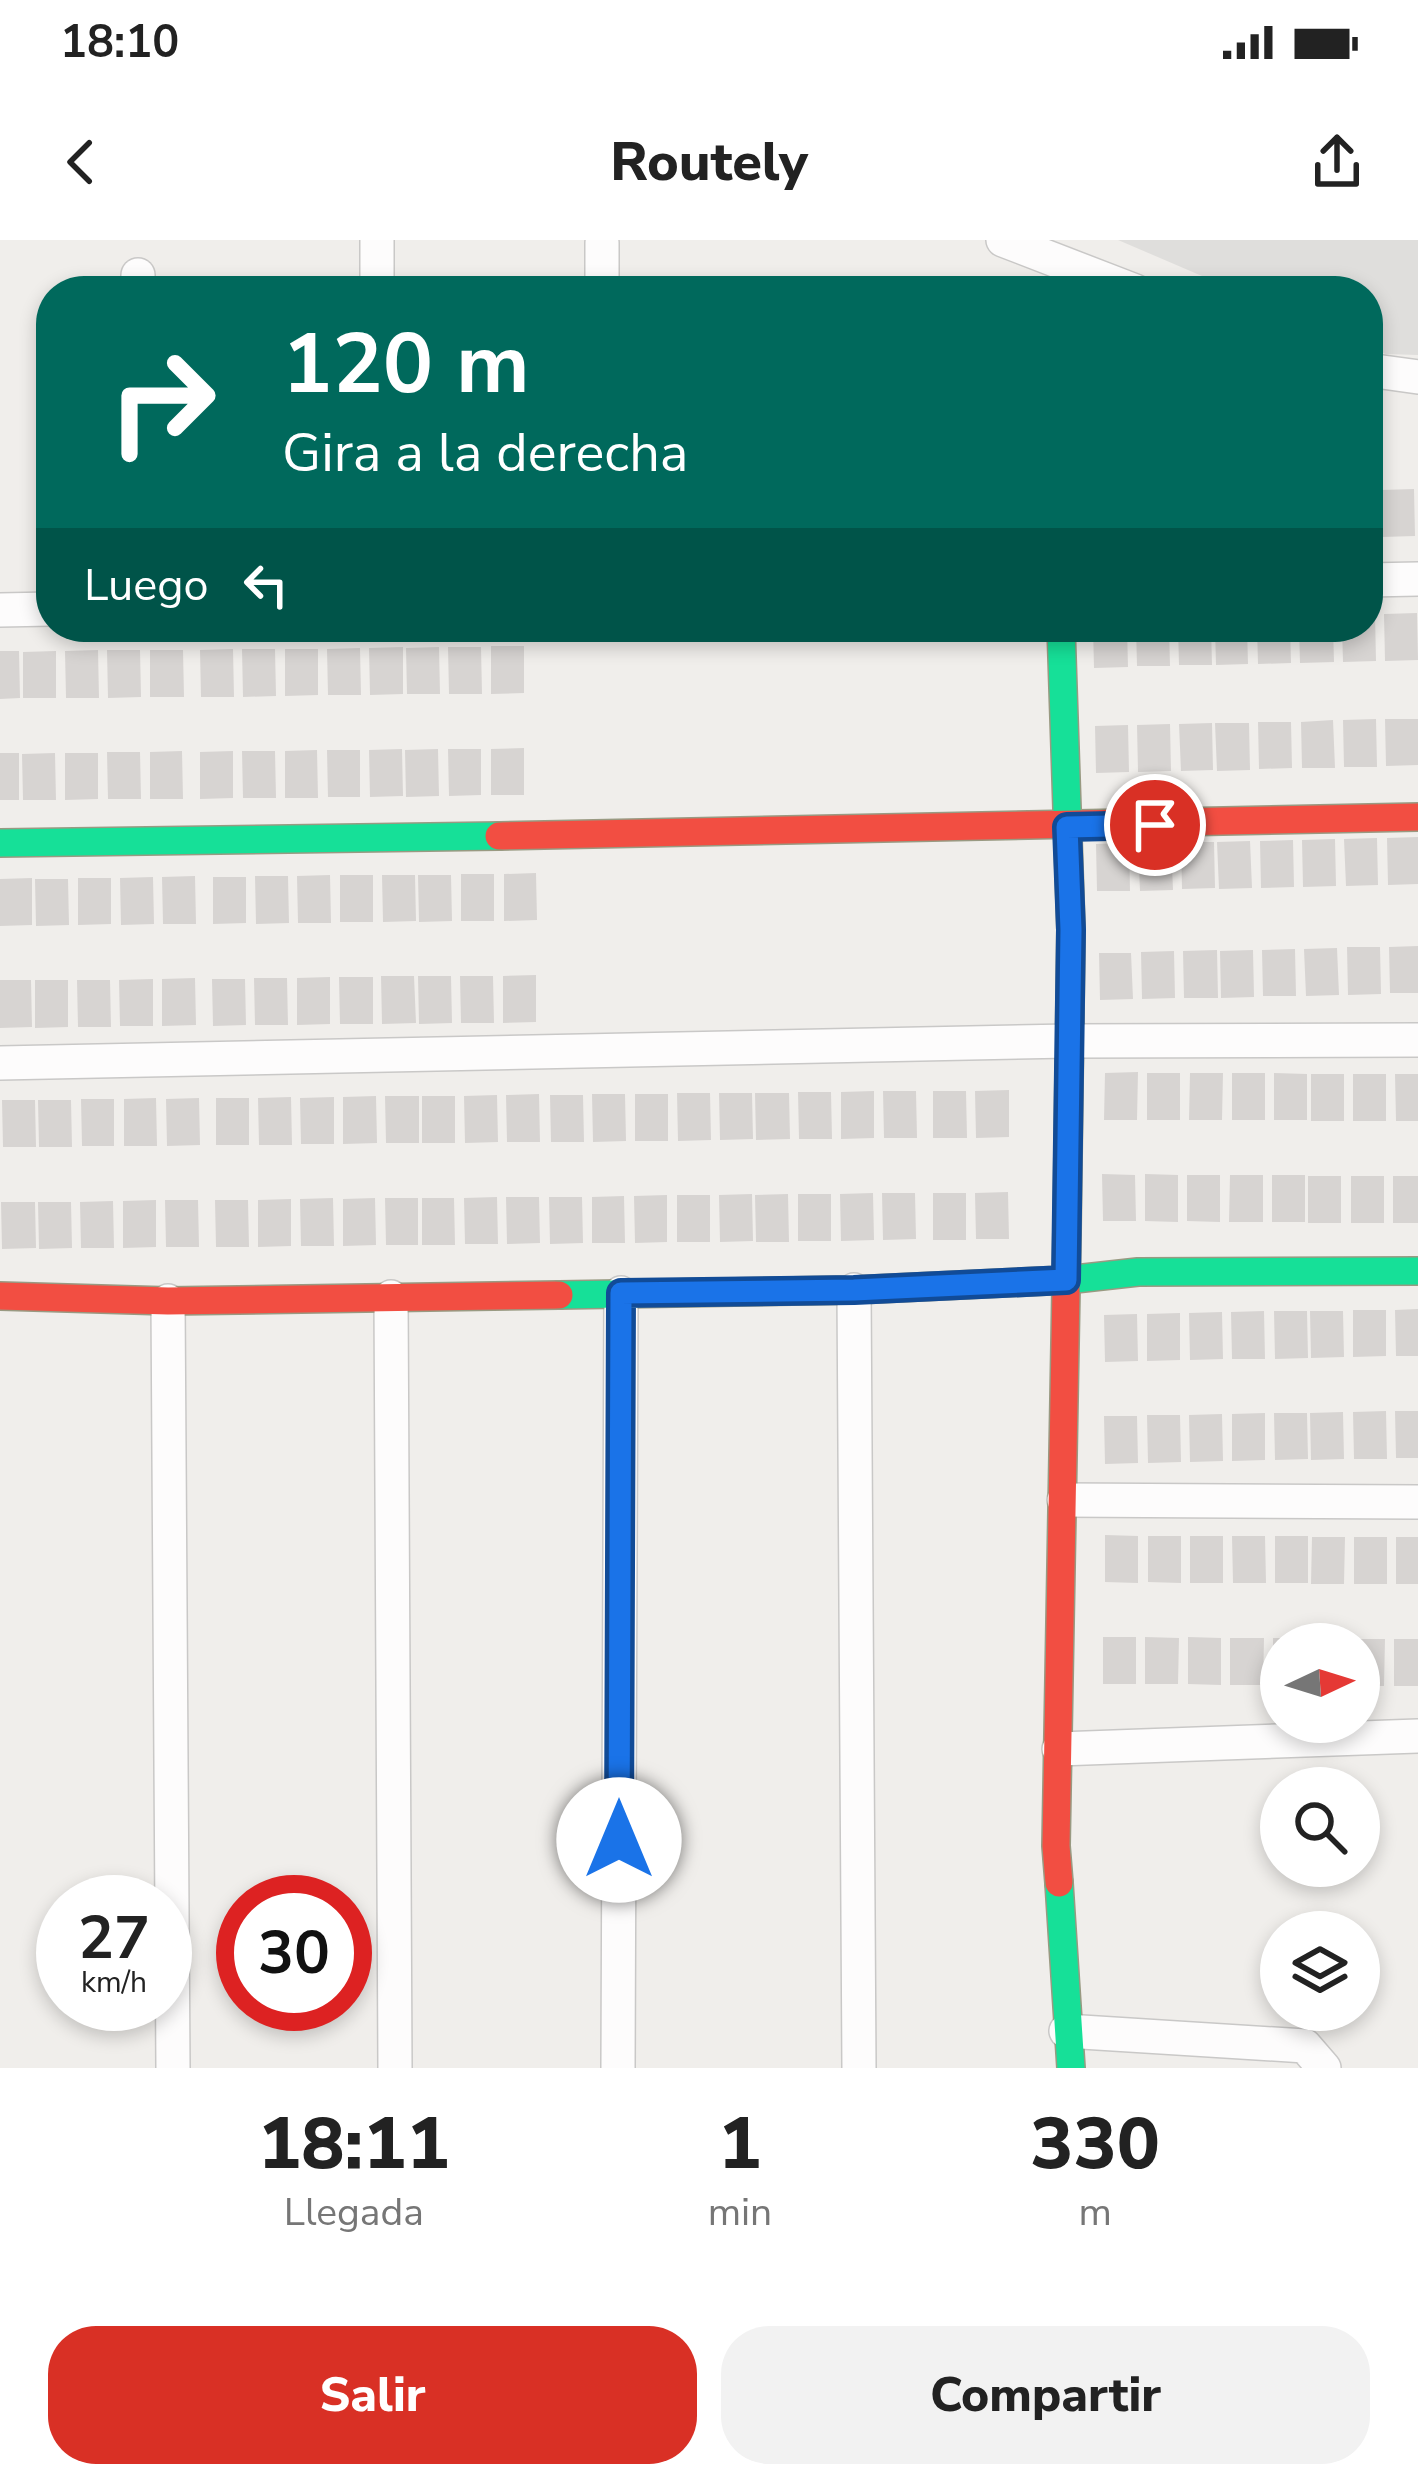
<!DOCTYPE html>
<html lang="es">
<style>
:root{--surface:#fff;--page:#f2f2f2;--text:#222;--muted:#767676;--accent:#d93025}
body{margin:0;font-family:"Nunito Sans",sans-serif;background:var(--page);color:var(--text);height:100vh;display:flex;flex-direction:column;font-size:45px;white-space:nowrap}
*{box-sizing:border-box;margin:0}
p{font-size:39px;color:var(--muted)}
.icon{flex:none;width:66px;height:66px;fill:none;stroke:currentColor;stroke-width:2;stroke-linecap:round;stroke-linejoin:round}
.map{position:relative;height:1828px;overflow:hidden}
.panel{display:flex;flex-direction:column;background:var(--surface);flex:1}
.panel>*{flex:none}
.banner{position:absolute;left:36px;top:36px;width:1347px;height:366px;border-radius:48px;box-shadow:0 6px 18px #0003;background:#00695c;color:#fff;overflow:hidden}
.needle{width:78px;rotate:86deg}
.controls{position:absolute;left:1260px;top:1383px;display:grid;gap:24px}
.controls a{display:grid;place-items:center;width:120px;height:120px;border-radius:50%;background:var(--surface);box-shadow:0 6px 18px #0003;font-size:60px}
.speed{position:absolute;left:36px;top:1635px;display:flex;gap:24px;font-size:60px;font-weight:700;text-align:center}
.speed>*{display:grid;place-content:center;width:156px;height:156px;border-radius:50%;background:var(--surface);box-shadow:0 6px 18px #0003;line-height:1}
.speed small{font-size:30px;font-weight:400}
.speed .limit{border:18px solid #d22;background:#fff;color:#111}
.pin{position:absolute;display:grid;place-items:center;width:102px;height:102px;color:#fff;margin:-51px;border:6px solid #fff;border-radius:50%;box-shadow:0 3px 12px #0007}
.me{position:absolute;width:132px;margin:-66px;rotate:0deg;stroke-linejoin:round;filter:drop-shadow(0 0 9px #0008)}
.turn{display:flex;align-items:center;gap:42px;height:252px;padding:0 48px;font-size:54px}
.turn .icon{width:156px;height:156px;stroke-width:2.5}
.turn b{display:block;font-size:84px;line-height:102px}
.then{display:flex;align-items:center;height:114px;padding:0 48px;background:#0003;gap:24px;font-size:45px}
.eta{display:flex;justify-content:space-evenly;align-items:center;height:204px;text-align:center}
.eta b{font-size:72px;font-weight:800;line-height:84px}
.action{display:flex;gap:24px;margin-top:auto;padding:24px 48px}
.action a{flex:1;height:138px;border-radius:48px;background:var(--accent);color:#fff;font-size:48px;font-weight:800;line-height:138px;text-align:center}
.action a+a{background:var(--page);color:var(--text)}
.status{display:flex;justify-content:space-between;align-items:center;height:84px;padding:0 60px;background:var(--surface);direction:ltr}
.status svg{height:33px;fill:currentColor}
header{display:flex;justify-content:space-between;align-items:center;height:156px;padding:0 48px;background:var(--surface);font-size:54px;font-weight:800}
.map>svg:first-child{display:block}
.residential{fill:#dfdedc}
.building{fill:#d7d4d2}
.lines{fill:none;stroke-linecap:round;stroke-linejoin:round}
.street-casing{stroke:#c9c8c7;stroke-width:36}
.fast-casing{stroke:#999a82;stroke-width:30}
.jam-casing{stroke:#999a82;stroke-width:30}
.street{stroke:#fdfcfc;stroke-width:33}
.fast{stroke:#16e098;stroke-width:27}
.jam{stroke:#f24e42;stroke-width:27}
.route-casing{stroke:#114b97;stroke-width:30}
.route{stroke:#1a73e8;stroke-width:21}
</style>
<div class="status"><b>18:10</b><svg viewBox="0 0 49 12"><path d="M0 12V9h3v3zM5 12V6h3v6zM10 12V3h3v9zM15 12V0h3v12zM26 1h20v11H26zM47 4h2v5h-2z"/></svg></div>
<header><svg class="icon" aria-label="back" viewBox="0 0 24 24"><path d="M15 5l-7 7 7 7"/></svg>Routely<svg class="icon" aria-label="share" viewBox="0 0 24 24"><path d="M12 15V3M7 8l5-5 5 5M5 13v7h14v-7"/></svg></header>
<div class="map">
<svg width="1418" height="1828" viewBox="0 0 1418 1828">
<rect width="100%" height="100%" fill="#f0eeeb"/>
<path class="residential" d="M1118 0H1418V115L1386 114 1368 107V51H1237Z"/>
<g class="building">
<path d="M1414 249 1415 296 1382 297 1381 250Z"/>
<path d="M1368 253H1372L1373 297H1368Z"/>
<path d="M1417 373 1418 420 1385 421 1384 374Z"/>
<path d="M1368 374H1375L1376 421 1343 422 1342 387H1368Z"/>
<path d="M1093 387H1127L1128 427 1094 428Z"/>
<path d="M1136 387H1169L1170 426H1137Z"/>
<path d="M1178 387H1211L1212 425H1179Z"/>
<path d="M1215 387H1247L1248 424 1216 425Z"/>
<path d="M1257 387H1290L1291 423 1258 424Z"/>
<path d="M1299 387H1333L1334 422 1300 423Z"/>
<path d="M491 406H524V453L491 454Z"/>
<path d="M403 407V454L370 455 369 408Z"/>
<path d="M439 407 440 454H407L406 408Z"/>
<path d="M448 407H481L482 454H449Z"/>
<path d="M360 408 361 455H328L327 409Z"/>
<path d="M233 409 234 457H201L200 410Z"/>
<path d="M242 409H275L276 456 243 457Z"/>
<path d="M285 409H318V455L285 456Z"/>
<path d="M98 410 99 458H66L65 411Z"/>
<path d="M107 410H140L141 457 108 458Z"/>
<path d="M150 410H183L184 457H150Z"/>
<path d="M0 411H19L20 458 0 459Z"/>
<path d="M56 411V458H23V412Z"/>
<path d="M1376 479 1377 527H1344L1343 480Z"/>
<path d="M1385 479H1418V525L1386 526Z"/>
<path d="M1333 480 1335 528H1302L1301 482Z"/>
<path d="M1258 482H1291L1292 528 1259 529Z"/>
<path d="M1212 483 1213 530 1181 531 1179 484Z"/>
<path d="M1215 483H1249L1250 530 1217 531Z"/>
<path d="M1170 484 1171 531 1138 532 1137 485Z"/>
<path d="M1128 485 1129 532 1096 533 1095 486Z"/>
<path d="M524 508V555H491V509Z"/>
<path d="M402 509 403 556 370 557 369 510Z"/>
<path d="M438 509 439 556 406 557 405 510Z"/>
<path d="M448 509H481V555L449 556Z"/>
<path d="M317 510 318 558H285V511Z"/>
<path d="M327 510H360V557H328Z"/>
<path d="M182 511 183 559H150V512Z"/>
<path d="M233 511V558L200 559V512Z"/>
<path d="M242 511H275L276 558H243Z"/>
<path d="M107 512H140L141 559H108Z"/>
<rect x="0" y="513" width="19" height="47"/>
<path d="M55 513 56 560H23L22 514Z"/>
<path d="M65 513H98V559L65 560Z"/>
<path d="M1418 597V644L1388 645 1387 598Z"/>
<path d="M1377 598 1378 645 1346 646 1344 599Z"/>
<path d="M1335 599 1336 646 1303 647 1302 600Z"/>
<path d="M1293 600 1294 647 1261 648 1260 601Z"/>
<path d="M1250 601 1252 648 1219 649 1217 602Z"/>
<path d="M1181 602H1214L1215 648 1182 649Z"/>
<path d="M1129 603 1130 651H1097L1096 604Z"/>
<path d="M1138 603H1171L1173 650 1140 651Z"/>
<path d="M536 633 537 680 504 681V634Z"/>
<rect x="461" y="634" width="33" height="47"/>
<path d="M330 635 331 683H298L297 636Z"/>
<rect x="340" y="635" width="33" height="47"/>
<path d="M382 635H415L416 681 383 682Z"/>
<path d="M418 635H451L452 681 419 682Z"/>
<path d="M195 636 196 684H163L162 637Z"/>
<path d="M255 636H288L289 683 256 684Z"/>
<path d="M153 637 154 684 121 685 120 638Z"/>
<path d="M213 637H246V683L213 684Z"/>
<path d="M32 638V685L0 686V639Z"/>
<path d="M78 638H111V684L78 685Z"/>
<path d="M35 639H68L69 685 36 686Z"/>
<path d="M1418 706V753H1390L1389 707Z"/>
<path d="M1347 707H1380L1381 754 1348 755Z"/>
<path d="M1337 708 1339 755 1306 756 1304 709Z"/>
<path d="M1295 709 1296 756H1263L1262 710Z"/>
<path d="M1217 710 1218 758H1184L1183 711Z"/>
<path d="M1253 710 1254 757 1221 758 1220 711Z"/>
<path d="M1174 711 1175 758 1142 759 1141 712Z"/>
<path d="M1099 713H1131L1133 759 1100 760Z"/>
<path d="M536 735V782L503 783V736Z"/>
<path d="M381 736H414L416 783 382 784Z"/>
<path d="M418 736H451L452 783 419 784Z"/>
<path d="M460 736H493L494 783H461Z"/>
<path d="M330 737V784L297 785V738Z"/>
<path d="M339 737H373V784H340Z"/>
<path d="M195 738 196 785 162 786V739Z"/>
<path d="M254 738H287L288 785H255Z"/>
<path d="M153 739V786H120L119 740Z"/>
<path d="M212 739H245L246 785 213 786Z"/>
<path d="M0 740H31L32 787 0 788Z"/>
<path d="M35 740H68V787L35 788Z"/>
<path d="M77 740H110L111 787H78Z"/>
<path d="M1138 832 1137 880H1104L1105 833Z"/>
<rect x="1147" y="833" width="33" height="47"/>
<path d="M1190 833H1223L1222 880H1189Z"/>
<rect x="1232" y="833" width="33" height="47"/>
<path d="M1274 833 1307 834V880H1274Z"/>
<rect x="1311" y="834" width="33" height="47"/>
<rect x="1353" y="834" width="33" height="47"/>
<path d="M1395 834H1418V881H1396Z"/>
<path d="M1009 850V897L976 898 975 851Z"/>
<path d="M874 851V898L841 899V852Z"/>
<path d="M883 851H916L917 898H884Z"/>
<path d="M933 851H966L967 898H933Z"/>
<path d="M798 852H831L832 899H799Z"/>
<path d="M677 853H710L711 900 678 901Z"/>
<path d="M719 853H752L753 899 720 900Z"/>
<path d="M755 853H789L790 899 756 900Z"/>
<path d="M539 854 540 902H507L506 855Z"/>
<path d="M592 854H625L626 901 593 902Z"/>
<rect x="635" y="854" width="33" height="47"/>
<path d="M497 855 498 902 465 903 464 856Z"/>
<path d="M550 855H583L584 902H551Z"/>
<path d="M376 856 377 903 343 904V857Z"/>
<path d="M385 856H419V903H386Z"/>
<rect x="422" y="856" width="33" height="47"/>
<path d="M291 857 292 905H259L258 858Z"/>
<path d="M334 857V904H301L300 858Z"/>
<path d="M156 858 157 906H124V859Z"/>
<path d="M199 858 200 905 167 906 166 859Z"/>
<rect x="216" y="858" width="33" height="47"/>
<path d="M81 859H114V906H82Z"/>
<path d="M2 860H35L36 907H3Z"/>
<path d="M38 860H71L72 907H39Z"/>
<path d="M1102 934 1135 935 1136 981H1103Z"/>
<path d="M1145 934 1178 935V982L1145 981Z"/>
<path d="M1187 935H1220V982L1187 981Z"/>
<path d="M1230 935H1263V982H1229Z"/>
<rect x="1272" y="935" width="33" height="47"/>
<rect x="1308" y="936" width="33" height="47"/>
<rect x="1351" y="936" width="33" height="47"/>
<rect x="1393" y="936" width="25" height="47"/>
<path d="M1008 952 1009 999H976L975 953Z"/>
<path d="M873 953 874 1000 841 1001 840 954Z"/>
<path d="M882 953H915L916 999 883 1000Z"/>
<rect x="933" y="953" width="33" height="47"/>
<path d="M752 954 753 1001 720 1002 719 955Z"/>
<path d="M788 954 789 1002H756L755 955Z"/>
<rect x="798" y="954" width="33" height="47"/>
<path d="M667 955V1002L635 1003 634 956Z"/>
<rect x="677" y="955" width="33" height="47"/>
<path d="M624 956 625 1003H592V957Z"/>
<path d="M497 957 498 1004H465L464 958Z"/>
<path d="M506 957H539L540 1003 507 1004Z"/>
<path d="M549 957H582L583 1003 550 1004Z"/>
<path d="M333 958 334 1006H301L300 959Z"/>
<path d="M375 958 376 1005 343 1006V959Z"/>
<path d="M385 958H418V1005H386Z"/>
<path d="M422 958H454L455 1005H422Z"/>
<path d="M291 959V1006L258 1007V960Z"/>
<path d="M156 960V1007L123 1008V961Z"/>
<path d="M165 960H198L199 1007H166Z"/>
<path d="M215 960H248L249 1007H216Z"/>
<path d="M113 961 114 1008H81L80 962Z"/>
<path d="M1 962H35L36 1008 2 1009Z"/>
<path d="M38 962H71L72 1008 39 1009Z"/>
<path d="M1418 1069V1116H1396L1395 1070Z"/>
<path d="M1353 1070H1386V1116L1353 1117Z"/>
<path d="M1264 1071 1265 1119H1232L1231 1072Z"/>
<path d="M1274 1071H1307L1308 1118 1275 1119Z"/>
<path d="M1310 1071H1343L1344 1117 1311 1118Z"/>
<path d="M1222 1072 1223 1119 1190 1120 1189 1073Z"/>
<path d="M1180 1073V1120L1147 1121V1074Z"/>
<path d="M1137 1074 1138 1121 1105 1122 1104 1075Z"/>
<path d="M1386 1171 1387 1219H1354L1353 1172Z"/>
<path d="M1395 1171H1418V1218H1396Z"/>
<path d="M1343 1172 1344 1219 1311 1220 1310 1173Z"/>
<path d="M1265 1173V1220L1232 1221V1174Z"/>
<path d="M1274 1173H1307L1308 1219 1275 1220Z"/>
<path d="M1222 1174 1223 1221 1190 1222 1189 1175Z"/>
<path d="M1147 1175H1180L1181 1222 1148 1223Z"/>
<path d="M1104 1176H1137L1138 1223 1105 1224Z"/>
<path d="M1105 1295 1138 1296V1343L1105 1342Z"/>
<path d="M1148 1296H1181V1343L1148 1342Z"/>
<rect x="1190" y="1296" width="33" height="47"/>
<path d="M1232 1296H1265L1266 1343H1233Z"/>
<rect x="1275" y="1296" width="33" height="47"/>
<path d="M1312 1297H1345L1344 1344H1311Z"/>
<rect x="1354" y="1297" width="33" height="47"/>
<rect x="1396" y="1297" width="22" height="47"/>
<rect x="1103" y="1397" width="33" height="47"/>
<path d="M1145 1397 1179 1398 1178 1444H1145Z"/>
<path d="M1188 1397 1221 1398V1445L1188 1444Z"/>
<path d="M1230 1398H1264L1263 1445H1230Z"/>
<path d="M1273 1398H1306V1404H1281V1445H1273Z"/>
<path d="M1309 1398 1342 1399V1404H1309Z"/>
<path d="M1352 1399H1385L1384 1446H1359V1404H1352Z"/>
<rect x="1394" y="1399" width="24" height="47"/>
</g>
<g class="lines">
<defs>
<g id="street">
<path d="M377 0V51"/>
<path d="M1003 0 1135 51"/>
<path d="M138 35V51"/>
<path d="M602 51V3"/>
<path d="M1368 130 1418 137"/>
<path d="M1368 340 1418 339"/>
<path d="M0 370 51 369"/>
<path d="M0 823 1069 801 1418 800"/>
<path d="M854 1050 859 1828"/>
<path d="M391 1057 395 1828"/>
<path d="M168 1061 173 1828"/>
<path d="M1064 1260 1418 1262"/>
<path d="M1059 1509 1418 1496"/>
<path d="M1066 1791 1305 1806 1324 1828"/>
<path d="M618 1828 621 1053"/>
</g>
<g id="fast">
<path d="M1061 387 1071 690 1067 992"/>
<path d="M0 603 499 596"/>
<path d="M559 1055 854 1050 1066 1040 1138 1032 1418 1031"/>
<path d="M1059 1643 1071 1828"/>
</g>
<g id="jam">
<path d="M499 596 1418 577"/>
<path d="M0 1056 168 1061 559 1055"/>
<path d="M1059 1643 1056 1606 1067 992"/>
</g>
</defs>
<use href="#street" class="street-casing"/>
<use href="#fast" class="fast-casing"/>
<use href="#jam" class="jam-casing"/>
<use href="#street" class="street"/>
<use href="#fast" class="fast"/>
<use href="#jam" class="jam"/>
</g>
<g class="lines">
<defs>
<path id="route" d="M619 1600 621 1053 854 1050 1066 1040 1071 690 1067 587 1155 585"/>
</defs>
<use href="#route" class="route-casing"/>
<use href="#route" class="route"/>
</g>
</svg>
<div class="controls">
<a><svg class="needle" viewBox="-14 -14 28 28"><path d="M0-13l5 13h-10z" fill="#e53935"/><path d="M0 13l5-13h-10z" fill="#767676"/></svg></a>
<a><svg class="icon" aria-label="search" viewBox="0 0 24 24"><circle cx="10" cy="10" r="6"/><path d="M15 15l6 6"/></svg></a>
<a><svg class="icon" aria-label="layers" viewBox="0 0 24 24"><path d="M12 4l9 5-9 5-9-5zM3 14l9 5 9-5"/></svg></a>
</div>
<div class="speed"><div>27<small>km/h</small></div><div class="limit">30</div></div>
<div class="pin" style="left:1155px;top:585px;background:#d93025"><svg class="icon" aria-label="arrive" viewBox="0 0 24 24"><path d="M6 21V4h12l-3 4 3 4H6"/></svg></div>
<svg class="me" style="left:619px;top:1600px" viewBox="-20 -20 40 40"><circle r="19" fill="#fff"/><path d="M0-13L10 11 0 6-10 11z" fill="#1a73e8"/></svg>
<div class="banner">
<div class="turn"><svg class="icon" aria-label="right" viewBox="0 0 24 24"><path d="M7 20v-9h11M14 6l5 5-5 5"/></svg><div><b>120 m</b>Gira a la derecha</div></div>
<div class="then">Luego<svg class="icon" aria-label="left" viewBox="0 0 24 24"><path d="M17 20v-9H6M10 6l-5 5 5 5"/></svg></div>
</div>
</div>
<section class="panel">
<div class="eta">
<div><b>18:11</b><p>Llegada</p></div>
<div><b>1</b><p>min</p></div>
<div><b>330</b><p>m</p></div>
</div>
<div class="action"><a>Salir</a><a>Compartir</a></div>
</section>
